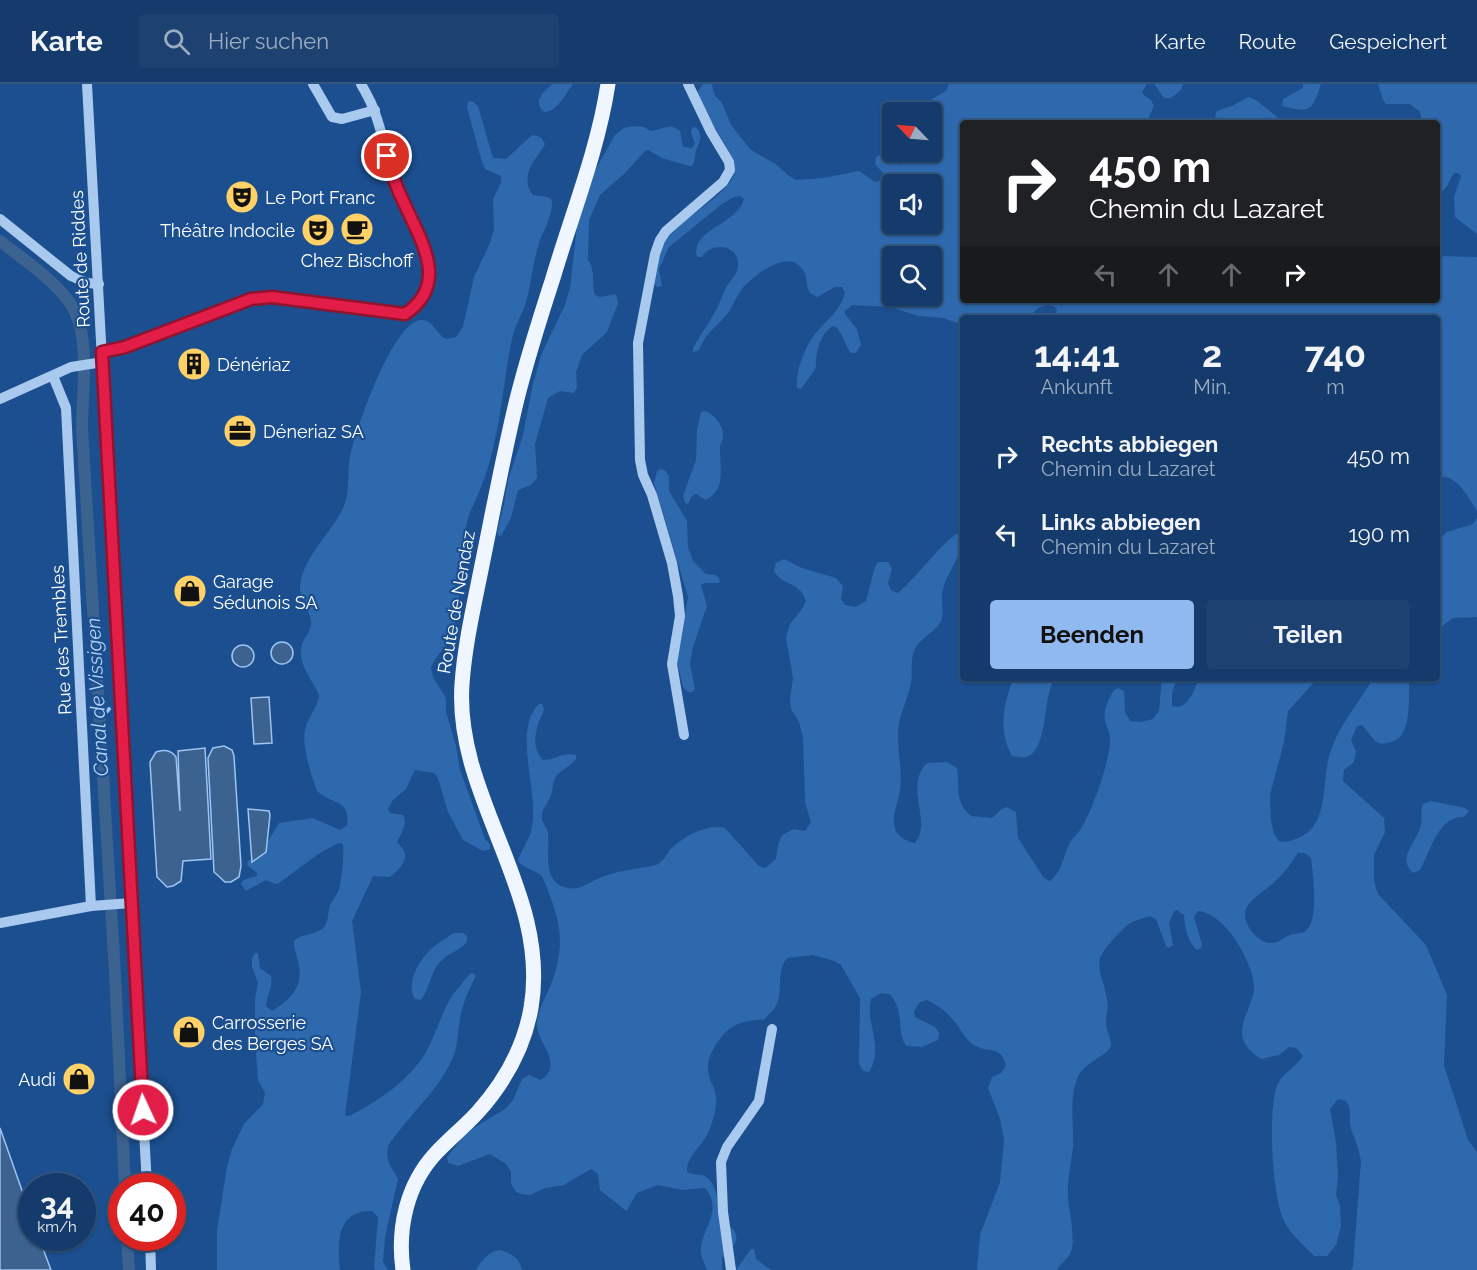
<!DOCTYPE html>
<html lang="de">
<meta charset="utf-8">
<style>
:root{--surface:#143b6b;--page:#1d4271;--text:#f1f3f6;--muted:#9dadc1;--line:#33557e;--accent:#90b9f0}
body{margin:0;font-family:Raleway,sans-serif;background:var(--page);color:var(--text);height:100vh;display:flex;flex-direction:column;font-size:22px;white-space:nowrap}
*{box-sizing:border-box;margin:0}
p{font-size:20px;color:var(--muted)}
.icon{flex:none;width:33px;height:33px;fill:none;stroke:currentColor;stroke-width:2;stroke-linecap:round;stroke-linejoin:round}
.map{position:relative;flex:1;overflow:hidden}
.sheet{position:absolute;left:960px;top:231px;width:480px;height:366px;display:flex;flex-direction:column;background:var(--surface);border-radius:6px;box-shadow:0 2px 4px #0004,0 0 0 2px var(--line)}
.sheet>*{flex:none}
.banner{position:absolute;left:960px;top:36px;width:480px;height:183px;border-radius:6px;box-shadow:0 2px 4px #0004,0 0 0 2px var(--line);background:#202124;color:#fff;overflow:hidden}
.needle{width:39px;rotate:295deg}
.tools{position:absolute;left:882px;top:18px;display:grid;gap:12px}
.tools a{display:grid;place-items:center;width:60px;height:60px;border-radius:6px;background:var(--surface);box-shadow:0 2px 4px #0004,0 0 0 2px var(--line);font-size:30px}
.speed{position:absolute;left:18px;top:1089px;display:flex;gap:12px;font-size:30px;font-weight:700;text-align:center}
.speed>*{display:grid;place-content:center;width:78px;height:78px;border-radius:50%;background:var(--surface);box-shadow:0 2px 4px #0004,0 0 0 2px var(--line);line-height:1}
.speed small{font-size:15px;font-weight:400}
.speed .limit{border:9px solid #d22;background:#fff;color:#111}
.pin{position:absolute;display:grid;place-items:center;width:51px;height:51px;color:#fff;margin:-26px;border:3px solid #fff;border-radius:50%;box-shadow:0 2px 6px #0007}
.me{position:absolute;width:66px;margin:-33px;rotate:357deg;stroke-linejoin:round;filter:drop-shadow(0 0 4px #0008)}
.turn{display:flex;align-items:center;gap:21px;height:126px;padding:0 30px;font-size:27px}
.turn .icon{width:78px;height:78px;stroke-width:2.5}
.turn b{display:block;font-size:42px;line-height:51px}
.lanes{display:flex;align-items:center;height:57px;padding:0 30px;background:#0003;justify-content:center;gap:30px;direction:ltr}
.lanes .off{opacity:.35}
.eta{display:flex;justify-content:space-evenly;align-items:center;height:102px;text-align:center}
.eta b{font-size:36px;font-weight:700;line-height:42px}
.primary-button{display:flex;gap:12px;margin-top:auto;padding:12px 30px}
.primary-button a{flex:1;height:69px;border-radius:6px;background:var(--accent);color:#111;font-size:24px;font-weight:700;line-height:69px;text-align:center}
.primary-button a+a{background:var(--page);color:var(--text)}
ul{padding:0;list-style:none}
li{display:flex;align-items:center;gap:18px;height:78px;padding:0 30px}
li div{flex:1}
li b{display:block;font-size:22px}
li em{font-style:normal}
header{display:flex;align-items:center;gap:36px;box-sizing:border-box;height:84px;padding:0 30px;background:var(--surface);border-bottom:2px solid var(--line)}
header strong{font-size:28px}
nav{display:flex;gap:33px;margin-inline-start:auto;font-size:21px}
.search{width:420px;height:54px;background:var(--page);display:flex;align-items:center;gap:15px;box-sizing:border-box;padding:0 21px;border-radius:6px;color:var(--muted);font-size:22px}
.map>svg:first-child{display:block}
.green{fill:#2e69ad;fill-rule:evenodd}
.water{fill:#3c6290;stroke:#9cc4f0;stroke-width:1.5}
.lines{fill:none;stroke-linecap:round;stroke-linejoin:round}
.stream{stroke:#9cc4f0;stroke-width:4}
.canal{stroke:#3c6290;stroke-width:12}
.minor{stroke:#a9c9ee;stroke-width:10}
.major{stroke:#f0f6ff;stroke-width:15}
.route-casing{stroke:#92132f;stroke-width:15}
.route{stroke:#e11d48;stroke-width:10}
.labels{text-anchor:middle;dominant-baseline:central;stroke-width:4.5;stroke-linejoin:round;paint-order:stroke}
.poi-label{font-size:18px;fill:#fff;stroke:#1b4f8f;text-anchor:start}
.street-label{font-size:18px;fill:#fff;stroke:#1b4f8f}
.water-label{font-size:20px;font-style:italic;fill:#b5d3f5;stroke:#1b4f8f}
</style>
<header>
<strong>Karte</strong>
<div class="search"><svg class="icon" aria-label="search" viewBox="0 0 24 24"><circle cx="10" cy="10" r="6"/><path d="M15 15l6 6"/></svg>Hier suchen</div>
<nav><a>Karte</a><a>Route</a><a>Gespeichert</a></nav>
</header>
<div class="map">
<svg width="1477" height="1186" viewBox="0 0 1477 1186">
<rect width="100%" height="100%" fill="#1b4f8f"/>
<g class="green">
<path d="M553 0H573C565 10 558 28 544 28 532 17 544 7 553 0Z"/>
<path d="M703 0H712L714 10 722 19 731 41 751 66 777 81 789 92 796 96 823 94 859 87 875 98 880 97 885 91 875 80 876 73 880 71 899 81 906 77 912 68H932V28H921L925 19 946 7 949 0H1147L1142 8 1145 12 1151 16 1154 22 1146 39H963V216H1437V172L1477 173V427C1467 412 1458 390 1437 393V234H1053L1057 226 1054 222C1042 219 1036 225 1028 234H963V241L943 234 919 232 890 223 852 221 845 227V230L857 245 861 261 856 269H851C844 261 843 247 834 242 820 247 815 271 816 284L801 305 797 304C795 289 804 266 812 254 824 237 838 231 845 209L842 203H835L817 213 810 209C804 197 810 190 797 180 782 169 752 193 742 205 737 211 734 219 730 226 719 242 707 246 699 266L693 268V264C700 252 708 240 715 228 720 220 722 210 727 202 731 195 738 190 738 182 740 160 711 157 702 173H697C690 145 737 141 744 115L740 112 734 113 722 120 669 163 659 185 662 202 657 203 653 198V192C657 180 659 163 667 153 679 137 737 105 734 86 729 60 710 40 699 16L698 7ZM892 100H932V140H892ZM892 172H932V212H892Z"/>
<path d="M1154 0H1183L1181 6 1171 14H1164Z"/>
<path d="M1303 0H1321C1312 28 1310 29 1282 22L1283 15 1303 4Z"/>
<path d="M1378 0H1477V150L1455 133 1454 113 1461 92 1458 89H1454L1447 102 1440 110H1437V39H1422L1420 28 1410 20H1386L1383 16Z"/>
<path d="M1248 13 1256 16 1282 37 1305 39H1222L1215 33 1217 27 1232 22Z"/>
<path d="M472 17 478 22 493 74 506 75 532 51C539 52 542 53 545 60L543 64C532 79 520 94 533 111L548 113 552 116C553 134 542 147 538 163 532 182 531 203 525 221 522 230 517 238 514 247 506 278 504 310 498 341 494 361 489 385 481 403 476 416 469 428 466 442 459 476 462 512 454 546 450 562 436 569 431 584L433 593 446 614V628L456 662 460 686 485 755 490 760V765L483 767 463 756 448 728 438 694 434 689 415 686 406 705 393 716 388 725 390 729 403 731C408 740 401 750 397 758 399 761 402 763 404 767 409 777 397 787 390 793L373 792 352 837 361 908 345 1031 349 1032C377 1018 408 997 425 970 436 951 441 929 453 910 460 904 464 895 471 889L475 890V894C467 909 461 924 459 942 457 953 458 962 453 973 441 1004 407 1033 388 1062 385 1079 391 1081 398 1095L385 1153 383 1178 388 1186H375L374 1184 378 1133 372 1127C337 1126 337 1159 340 1186H217V1147L227 1082 232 1065 244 1040 263 1020 265 1009 258 996 255 955V915L258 899 252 883V874L255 869H258L260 884 271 892C273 903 267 911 266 922L272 927C290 916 303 903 299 881 297 872 294 866 294 857 301 849 316 852 324 843 328 838 328 831 329 825 330 818 335 814 338 808 342 799 344 770 343 760L338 759 320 769 279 799 275 800 266 796 246 807 241 800 243 796 257 792V789L247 781 248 777C263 767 270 754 279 739L313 734 340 746 347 741C351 715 330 720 317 707 311 691 300 657 306 642 310 631 318 622 319 611 313 596 299 583 301 565 302 554 313 548 311 536 309 525 299 514 300 502 303 472 332 449 344 422 350 407 347 389 350 373 355 348 393 235 422 236 432 236 437 250 446 255L456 253 463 243 474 193 490 159 494 145 493 115 501 99V92L485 85 481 75 467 23 468 18Z"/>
<path d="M634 42 644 43 651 47C663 46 669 38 680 47L683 63 692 64 695 60 691 49 692 44 696 43C704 53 699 57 696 67 694 73 696 76 692 82H689L662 74 648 66 645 67 625 89 600 111 589 136 588 176C596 187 591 198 595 211L600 213 616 210 618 219 607 248 582 271 576 288 577 304 574 309 560 307 548 314 535 360 537 394 531 401 518 406 511 434 501 452H499L497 449 504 420 508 396 523 351 533 300 541 271 565 221 570 204 577 142 593 90 615 51 624 44Z"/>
<path d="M705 327C714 330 724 342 723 352 723 357 720 360 720 365 720 385 726 405 706 416L696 410 692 412 688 420 685 419 683 412 696 376 697 346 701 328Z"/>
<path d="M661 385 666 387 669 393V407L687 437 688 463 693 477 706 490 716 491 720 496 719 499H705L701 501 707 522 693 563 690 580 695 605 692 608H688L683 603 677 578 688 513 654 399 657 387Z"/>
<path d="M1477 434V533L1453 534 1437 546V457L1447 448 1473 440Z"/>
<path d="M956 450H962C965 469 948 486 943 505 940 515 945 526 941 537 935 549 919 554 914 567 910 578 913 589 911 599 908 616 899 630 898 648 897 667 903 687 900 707 898 720 890 734 896 747 900 754 908 758 915 759 933 736 903 704 927 679L947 678 957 684C960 705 954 716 971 732L992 734 1002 725 1007 723 1016 728 1018 754 1044 794 1050 797C1063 787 1063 770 1071 757 1073 753 1078 750 1080 746 1092 729 1111 674 1110 654 1110 648 1106 642 1105 636 1103 625 1109 615 1114 606L1118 604 1124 607 1125 628 1130 637 1141 638 1153 635 1159 627 1162 594H1177L1172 609V622C1188 627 1194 606 1199 594H1318L1288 627 1284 658 1270 711 1271 736 1274 750 1279 757C1285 759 1290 757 1296 755 1332 742 1320 695 1331 666 1340 639 1360 618 1373 594H1409C1409 610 1411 643 1399 654 1394 658 1387 659 1381 660L1375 657 1362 641 1357 642 1351 656 1356 668 1354 678 1344 686 1343 697 1384 734 1385 748 1374 771V797L1378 810 1426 861 1447 911 1444 981 1468 1056 1477 1068V1186H1351L1353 1182 1361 1077C1359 1065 1355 1056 1351 1045 1348 1033 1353 1028 1346 1017L1338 1015 1330 1025 1336 1058 1338 1093 1336 1111 1340 1122 1341 1142 1336 1161 1327 1172H1314C1304 1161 1290 1150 1284 1137 1272 1113 1267 1022 1278 999 1284 988 1296 983 1303 972L1296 964 1289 963 1279 971 1261 975C1252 969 1243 962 1242 950 1241 934 1255 917 1254 901 1252 877 1225 829 1198 827L1194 833 1202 860 1201 864 1197 866C1187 857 1185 844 1184 831L1177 826 1174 827 1169 839 1173 861 1169 864 1166 862 1156 835 1150 832C1144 834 1135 836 1129 840 1121 846 1102 866 1100 875 1097 889 1106 902 1107 916 1109 924 1106 931 1106 938 1106 947 1111 953 1111 961 1110 971 1083 978 1077 995 1069 1017 1074 1041 1073 1063 1071 1081 1067 1095 1068 1113 1069 1128 1076 1156 1071 1168 1069 1174 1061 1179 1057 1186H977L980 1151 1000 1098 1004 1056 1000 1035 988 1004 992 993 1001 989 1006 982C1001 960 989 970 974 961 965 956 960 943 953 936 946 927 938 921 927 916L920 918 914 927 915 933 935 943 939 949 938 956 922 963 906 962C895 944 906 930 890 910L881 909 871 915C865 941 885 962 869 988L863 987 859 980 860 914 841 881 834 877 813 871 787 874C775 888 785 910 774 925 771 929 767 932 764 936 755 935 740 938 732 943 721 950 706 972 708 986 709 998 719 1009 716 1021 715 1031 710 1048 704 1056 697 1066 686 1075 687 1088 693 1091 696 1090 702 1091 718 1096 718 1122 721 1136 744 1150 739 1158 722 1174V1186H707C704 1179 700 1171 701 1163 704 1141 723 1126 705 1104L682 1106 658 1101 637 1109 627 1126H625L600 1106 598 1090 591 1085 564 1101 545 1104 530 1111 521 1110 516 1108 511 1100V1088L506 1080 490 1070 458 1082 448 1079 447 1073 467 1048 505 1025 513 1016 522 995 529 991 541 996C566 979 534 957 537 938 539 923 548 909 553 895 567 853 558 831 542 792 535 786 523 784 518 777 521 766 528 758 531 747 541 711 511 647 539 620H542L544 626C537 641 529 662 543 676 556 676 562 668 576 671V675C570 683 560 686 556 693 552 699 553 705 551 711 549 718 542 724 542 732 541 738 547 742 548 749 550 767 541 799 568 804 581 807 590 797 602 793 619 786 639 785 656 781 664 777 665 773 669 767 680 754 708 739 725 744L759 782 765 784 776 775 778 761 782 751 794 745 805 747 811 738 805 718 803 653 799 638 791 625 790 615 793 594 786 554 790 540 802 525 806 517C799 496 783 503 774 487L776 479 784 475 802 484 836 494 843 502 841 515 845 521 856 523 866 517 875 483 878 478H888L892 485 888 499 891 506 898 509C919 491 934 467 956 450ZM1298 769H1305L1311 774C1313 790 1318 829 1309 843 1304 850 1300 849 1293 850 1285 852 1279 859 1272 859 1257 860 1239 836 1247 823 1253 813 1263 808 1271 801 1282 792 1290 781 1298 769Z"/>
<path d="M1014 594H1055C1042 613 1049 667 1026 673 1022 674 1016 672 1012 672 998 647 1003 618 1014 594Z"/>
<path d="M1431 717 1465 724 1469 727 1464 733C1440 732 1432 762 1423 780L1420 786 1413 789C1397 773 1415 761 1420 744 1423 736 1420 728 1423 720Z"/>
<path d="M454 849H463L467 852V858C460 867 448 869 440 878 430 889 430 904 421 916L415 915C404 898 422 871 437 860 442 856 448 853 454 849Z"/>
<path d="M751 1165H754L756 1175 771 1186H736Z"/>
<path d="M500 1166C512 1170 519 1173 522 1186H476C482 1176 488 1168 500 1166Z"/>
</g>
<g class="water">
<circle cx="282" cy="569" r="11"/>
<circle cx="243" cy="572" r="11"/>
<path d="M269 613 272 659 254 660 251 614Z"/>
<path d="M224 662 232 666 234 672 241 782 239 793 231 798H225L214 788 208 674 213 664Z"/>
<path d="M205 664 211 775 183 777 181 797 173 802 167 803 157 793 150 678 156 668C164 666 170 665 176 673L180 727 178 667Z"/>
<path d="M248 725 269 727 270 731 266 768 252 778Z"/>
<path d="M0 1044 31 1132 32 1154H39L51 1186H0Z"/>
</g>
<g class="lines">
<path class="stream" d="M99 636 109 625"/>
<g class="canal">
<path d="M0 157C24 176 55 196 72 222 91 253 82 308 82 344L115 890 125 1102"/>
<path d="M127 1154 129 1186"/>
</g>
<g class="minor">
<path d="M87 0 147 1102"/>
<path d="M313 0 332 33 342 35 375 26"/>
<path d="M0 135 71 192 87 199 99 200"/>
<path d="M102 268 125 263 251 215 272 213 405 230C459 195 408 136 394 95 386 73 383 50 375 29 372 19 366 9 361 0"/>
<path d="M53 292 66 324 91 822"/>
<path d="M0 315 71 283 103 278"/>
<path d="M684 651 672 580 680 532 678 512 672 479 652 411 643 391 640 376 638 259 655 170 660 156 666 147 723 98 730 86 729 78 711 48 688 0"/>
<path d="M0 839 91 822 132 819"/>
<path d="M150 1154 151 1186"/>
<path d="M731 1186 723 1128 721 1078 727 1063 759 1017 772 945"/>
</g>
<path class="major" d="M403 1186C397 1144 407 1100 436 1069 449 1055 464 1043 477 1029 504 999 524 964 531 924 551 808 454 714 462 600 465 558 475 517 483 476 494 422 504 368 517 315 527 275 540 234 553 194 572 130 598 66 608 0"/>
</g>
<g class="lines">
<defs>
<path id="route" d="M143 1026 102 268 125 263 251 215 272 213 405 230C450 200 421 157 405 121 397 105 391 89 387 72"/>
</defs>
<use href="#route" class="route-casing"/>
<use href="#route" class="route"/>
</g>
<defs>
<symbol id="theatre-disc" viewBox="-11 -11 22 22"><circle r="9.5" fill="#ffd166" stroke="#1b4f8f"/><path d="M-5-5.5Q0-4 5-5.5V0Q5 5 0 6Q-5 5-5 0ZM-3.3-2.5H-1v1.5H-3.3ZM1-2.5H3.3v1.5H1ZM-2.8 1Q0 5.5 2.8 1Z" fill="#111"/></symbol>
<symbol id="cafe-disc" viewBox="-11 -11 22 22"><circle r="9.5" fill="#ffd166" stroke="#1b4f8f"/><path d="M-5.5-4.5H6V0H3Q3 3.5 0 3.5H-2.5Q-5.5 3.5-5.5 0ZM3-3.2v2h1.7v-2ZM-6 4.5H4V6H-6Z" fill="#111"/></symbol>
<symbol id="building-disc" viewBox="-11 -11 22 22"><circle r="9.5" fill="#ffd166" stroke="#1b4f8f"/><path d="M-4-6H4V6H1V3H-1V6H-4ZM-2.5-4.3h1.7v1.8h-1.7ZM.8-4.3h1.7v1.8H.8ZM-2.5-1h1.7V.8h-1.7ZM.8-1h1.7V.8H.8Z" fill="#111"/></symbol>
<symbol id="office-disc" viewBox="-11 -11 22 22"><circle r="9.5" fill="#ffd166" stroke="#1b4f8f"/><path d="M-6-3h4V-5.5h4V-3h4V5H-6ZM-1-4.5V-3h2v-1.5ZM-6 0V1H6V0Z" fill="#111"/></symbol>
<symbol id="shop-disc" viewBox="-11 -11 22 22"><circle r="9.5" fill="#ffd166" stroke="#1b4f8f"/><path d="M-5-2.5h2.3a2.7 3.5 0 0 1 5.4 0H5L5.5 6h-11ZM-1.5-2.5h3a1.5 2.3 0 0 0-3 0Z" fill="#111"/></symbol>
</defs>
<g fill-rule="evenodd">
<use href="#theatre-disc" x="223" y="94" width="38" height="38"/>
<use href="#cafe-disc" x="338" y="126" width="38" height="38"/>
<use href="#theatre-disc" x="299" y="127" width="38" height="38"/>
<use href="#building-disc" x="175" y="261" width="38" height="38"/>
<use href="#office-disc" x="221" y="328" width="38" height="38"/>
<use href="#shop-disc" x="171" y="488" width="38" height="38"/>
<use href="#shop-disc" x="170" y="929" width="38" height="38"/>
<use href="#shop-disc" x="60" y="976" width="38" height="38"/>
</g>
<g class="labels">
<g class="poi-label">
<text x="265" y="113">Le Port Franc</text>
<text x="295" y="146" text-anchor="end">Théâtre Indocile</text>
<text x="357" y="176" text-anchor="middle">Chez Bischoff</text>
<text x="217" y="280">Dénériaz</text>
<text x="263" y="347">Déneriaz SA</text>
<text x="213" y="497">Garage<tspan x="213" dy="21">Sédunois SA</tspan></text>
<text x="212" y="938">Carrosserie<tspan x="212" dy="21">des Berges SA</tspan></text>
<text x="56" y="995" text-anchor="end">Audi</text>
</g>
<g class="street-label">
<text transform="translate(80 175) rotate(-93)">Route de Riddes</text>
<text transform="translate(456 518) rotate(-80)">Route de Nendaz</text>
<text transform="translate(61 556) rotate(-93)">Rue des Trembles</text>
</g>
<g class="water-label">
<text transform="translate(97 613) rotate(-93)">Canal de Vissigen</text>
</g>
</g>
</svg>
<div class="tools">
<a><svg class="needle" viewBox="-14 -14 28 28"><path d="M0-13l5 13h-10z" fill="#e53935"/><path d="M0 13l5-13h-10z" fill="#9dadc1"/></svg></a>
<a><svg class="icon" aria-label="sound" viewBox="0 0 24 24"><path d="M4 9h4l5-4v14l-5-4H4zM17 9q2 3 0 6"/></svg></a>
<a><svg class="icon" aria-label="search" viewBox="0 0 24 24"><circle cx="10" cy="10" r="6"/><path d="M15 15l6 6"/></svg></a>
</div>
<div class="speed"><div>34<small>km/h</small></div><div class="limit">40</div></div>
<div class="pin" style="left:387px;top:72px;background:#d93025"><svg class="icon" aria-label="arrive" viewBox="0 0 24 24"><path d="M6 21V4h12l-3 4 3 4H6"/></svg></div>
<svg class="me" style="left:143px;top:1026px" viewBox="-20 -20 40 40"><circle r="17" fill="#e11d48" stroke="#fff" stroke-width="3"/><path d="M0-11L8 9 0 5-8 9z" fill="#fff"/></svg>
<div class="banner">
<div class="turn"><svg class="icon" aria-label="right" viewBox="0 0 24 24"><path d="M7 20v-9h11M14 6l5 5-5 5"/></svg><div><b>450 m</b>Chemin du Lazaret</div></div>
<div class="lanes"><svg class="icon off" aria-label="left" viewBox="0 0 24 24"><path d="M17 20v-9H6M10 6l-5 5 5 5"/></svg><svg class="icon off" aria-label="ahead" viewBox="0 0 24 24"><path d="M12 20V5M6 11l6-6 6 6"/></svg><svg class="icon off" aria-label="ahead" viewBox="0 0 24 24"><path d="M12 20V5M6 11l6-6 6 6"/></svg><svg class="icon" aria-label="right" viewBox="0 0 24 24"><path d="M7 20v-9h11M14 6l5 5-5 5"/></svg></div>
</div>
<section class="sheet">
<div class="eta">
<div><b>14:41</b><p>Ankunft</p></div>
<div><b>2</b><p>Min.</p></div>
<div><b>740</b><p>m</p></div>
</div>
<ul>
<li><svg class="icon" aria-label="right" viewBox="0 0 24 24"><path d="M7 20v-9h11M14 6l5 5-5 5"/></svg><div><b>Rechts abbiegen</b><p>Chemin du Lazaret</p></div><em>450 m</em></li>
<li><svg class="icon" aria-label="left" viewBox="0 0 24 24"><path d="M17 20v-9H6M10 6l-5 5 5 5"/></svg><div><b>Links abbiegen</b><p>Chemin du Lazaret</p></div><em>190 m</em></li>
</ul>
<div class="primary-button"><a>Beenden</a><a>Teilen</a></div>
</section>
</div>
